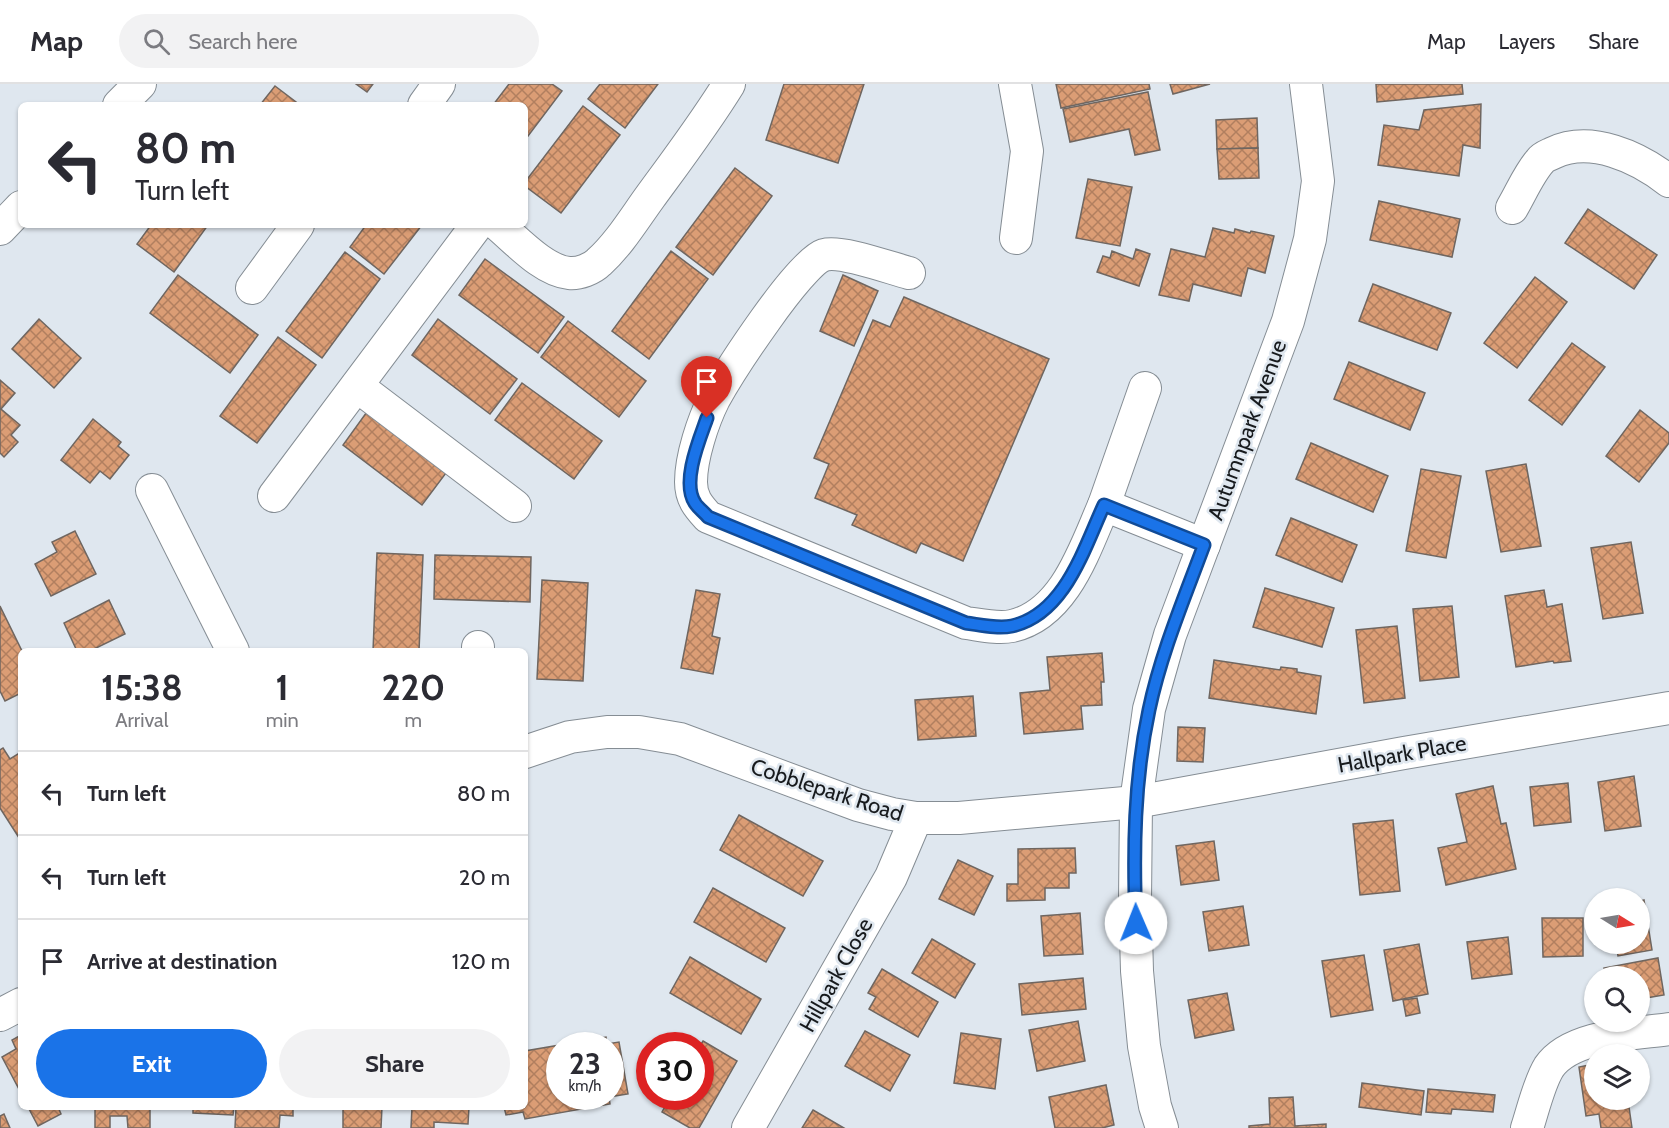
<!DOCTYPE html>
<style>
:root{--surface:#fff;--page:#f2f2f3;--text:#2b2b33;--muted:#7c7c81;--line:#e1e1e2;--accent:#1a73e8}
body{margin:0;font-family:Cabin,sans-serif;background:var(--page);color:var(--text);height:100vh;display:flex;flex-direction:column;font-size:22px;white-space:nowrap}
*{box-sizing:border-box;margin:0}
p{font-size:20px;color:var(--muted)}
.icon{flex:none;width:33px;height:33px;fill:none;stroke:currentColor;stroke-width:2;stroke-linecap:round;stroke-linejoin:round}
.map{position:relative;flex:1;overflow:hidden}
.details{position:absolute;left:18px;top:564px;width:510px;height:462px;display:flex;flex-direction:column;background:var(--surface);border-radius:9px;box-shadow:0 2px 4px #0004}
.details>*{flex:none}
.hud{position:absolute;left:18px;top:18px;width:510px;height:126px;border-radius:9px;box-shadow:0 2px 4px #0004;background:#fff;color:var(--text);overflow:hidden}
.needle{width:39px;rotate:101deg}
.buttons{position:absolute;left:1584px;top:804px;display:grid;gap:12px}
.buttons a{display:grid;place-items:center;width:66px;height:66px;border-radius:50%;background:var(--surface);box-shadow:0 2px 4px #0004;font-size:30px}
.speed{position:absolute;left:546px;top:948px;display:flex;gap:12px;font-size:30px;font-weight:700;text-align:center}
.speed>*{display:grid;place-content:center;width:78px;height:78px;border-radius:50%;background:var(--surface);box-shadow:0 2px 4px #0004;line-height:1}
.speed small{font-size:15px;font-weight:400}
.speed .limit{border:9px solid #d22;background:#fff;color:#111}
.pin{position:absolute;display:grid;place-items:center;width:51px;height:51px;color:#fff;margin:-62px -26px;border-radius:50% 50% 50% 0;rotate:-45deg;box-shadow:0 0 6px #0007}
.pin .icon{rotate:45deg}
.me{position:absolute;width:66px;margin:-33px;rotate:359deg;stroke-linejoin:round;filter:drop-shadow(0 0 4px #0008)}
.turn{display:flex;align-items:center;gap:21px;height:126px;padding:0 18px;font-size:27px}
.turn .icon{width:78px;height:78px;stroke-width:2.5}
.turn b{display:block;font-size:42px;line-height:51px}
.eta{display:flex;justify-content:space-evenly;align-items:center;height:102px;text-align:center}
.eta b{font-size:36px;font-weight:700;line-height:42px}
.primary-button{display:flex;gap:12px;margin-top:auto;padding:12px 18px}
.primary-button a{flex:1;height:69px;border-radius:36px;background:var(--accent);color:#fff;font-size:24px;font-weight:700;line-height:69px;text-align:center}
.primary-button a+a{background:var(--page);color:var(--text)}
ul{padding:0;list-style:none}
li{display:flex;align-items:center;gap:18px;height:84px;padding:0 18px;border-top:2px solid var(--line)}
li div{flex:1}
li b{display:block;font-size:22px}
li em{font-style:normal}
header{display:flex;align-items:center;gap:36px;box-sizing:border-box;height:84px;padding:0 30px;background:var(--surface);border-bottom:2px solid var(--line)}
header strong{font-size:28px}
nav{display:flex;gap:33px;margin-inline-start:auto;font-size:21px}
.search{width:420px;height:54px;background:var(--page);display:flex;align-items:center;gap:15px;box-sizing:border-box;padding:0 21px;border-radius:33px;color:var(--muted);font-size:22px}
.map>svg:first-child{display:block}
.building{fill:url(#building-cross-hatch);stroke:#6f6660;stroke-width:1.5;fill-rule:evenodd}
.lines{fill:none;stroke-linecap:round;stroke-linejoin:round}
.minor-casing{stroke:#858d94;stroke-width:34}
.minor{stroke:#fff;stroke-width:32}
.route-casing{stroke:#114b97;stroke-width:15}
.route{stroke:#1a73e8;stroke-width:10}
.labels{text-anchor:middle;dominant-baseline:central;stroke-width:5;stroke-linejoin:round;paint-order:stroke}
.street-label{font-size:22px;fill:#171a1d;stroke:#dfe7ef}
</style>
<header>
<strong>Map</strong>
<div class="search"><svg class="icon" aria-label="search" viewBox="0 0 24 24"><circle cx="10" cy="10" r="6"/><path d="M15 15l6 6"/></svg>Search here</div>
<nav><a>Map</a><a>Layers</a><a>Share</a></nav>
</header>
<div class="map">
<svg width="1669" height="1044" viewBox="0 0 1669 1044">
<defs>
<pattern id="building-cross-hatch" width="8" height="8" patternUnits="userSpaceOnUse" patternTransform="scale(1.5)"><rect width="8" height="8" fill="#db9d75"/><path d="M0 0l8 8M0 8l8-8" fill="none" stroke="#b17f5f"/></pattern>
</defs>
<rect width="100%" height="100%" fill="#dfe7ef"/>
<g class="building">
<path d="M356 0H373L367 8Z"/>
<path d="M509 0H552L562 7 525 56V21H493Z"/>
<path d="M600 0H658L625 44 588 15Z"/>
<path d="M784 0H864L838 79 766 56Z"/>
<path d="M1056 0H1149L1150 5 1061 24Z"/>
<path d="M1170 0H1210L1173 10Z"/>
<path d="M1376 0H1462L1463 10 1377 18Z"/>
<path d="M275 2 300 21H260Z"/>
<path d="M1148 8 1160 66 1135 71 1129 45 1070 58 1063 25Z"/>
<path d="M1481 20 1480 64 1463 61 1459 92 1378 81 1384 41 1419 46 1424 26Z"/>
<path d="M583 22 620 51 561 129 525 102V98Z"/>
<path d="M1257 34 1258 64 1217 65 1216 36Z"/>
<path d="M1258 64 1259 94 1219 95 1217 65Z"/>
<path d="M735 84 772 112 713 191 676 163Z"/>
<path d="M1088 95 1132 103 1120 162 1076 154Z"/>
<path d="M1379 117 1460 135 1452 173 1370 156Z"/>
<path d="M1588 125 1657 171 1634 205 1565 159Z"/>
<path d="M151 141H208L174 188 137 160Z"/>
<path d="M366 141H422L384 190 350 163Z"/>
<path d="M1213 144 1234 149 1235 145 1250 149 1251 147 1274 152 1265 189 1248 184 1241 212 1193 200 1189 217 1159 211 1171 165 1205 173Z"/>
<path d="M1136 165 1150 170 1139 202 1097 188 1103 172 1110 174 1112 167 1133 175Z"/>
<path d="M671 167 708 195 649 275 612 247Z"/>
<path d="M345 168 380 195 322 274 286 247Z"/>
<path d="M485 175 564 233 538 269 459 211Z"/>
<path d="M178 191 258 251 230 289 150 229Z"/>
<path d="M843 191 878 207 854 262 820 247Z"/>
<path d="M1535 193 1567 218 1517 284 1484 259Z"/>
<path d="M1373 200 1451 229 1437 266 1359 237Z"/>
<path d="M904 213 1049 275 963 477 921 459 916 469 852 441 857 431 815 414 829 380 814 374 873 236 890 243Z"/>
<path d="M39 235 81 274 54 304 12 265Z"/>
<path d="M438 235 517 295 490 330 412 271Z"/>
<path d="M568 237 646 297 619 333 541 273Z"/>
<path d="M278 253 316 281 257 359 220 332Z"/>
<path d="M1572 259 1605 283 1562 341 1529 316Z"/>
<path d="M1349 278 1425 309 1410 346 1334 315Z"/>
<path d="M0 296 15 309 1 325 20 341 11 351 18 358 4 373 0 369Z"/>
<path d="M522 299 602 357 574 395 495 336Z"/>
<path d="M369 325 449 385 422 421 343 361Z"/>
<path d="M1640 326 1669 349V359L1639 398 1606 372Z"/>
<path d="M93 335 121 358 118 362 129 371 110 395 100 387 90 399 61 376Z"/>
<path d="M1311 359 1388 392 1373 428 1296 395Z"/>
<path d="M1526 380 1541 462 1501 468 1486 387Z"/>
<path d="M1421 385 1461 392 1446 474 1406 467Z"/>
<path d="M1291 434 1357 461 1342 498 1276 471Z"/>
<path d="M75 447 96 490 51 512 35 480 57 468 52 458Z"/>
<path d="M1631 458 1643 529 1603 535 1591 464Z"/>
<path d="M377 469 423 471 419 567H373Z"/>
<path d="M435 471 531 473 530 518 434 515Z"/>
<path d="M542 496 588 499 583 597 537 595Z"/>
<path d="M1265 504 1334 524 1322 563 1253 543Z"/>
<path d="M696 506 720 510 712 552 720 554 713 590 681 584Z"/>
<path d="M1544 506 1547 523 1562 520 1571 577 1554 579 1553 577 1516 583 1505 512Z"/>
<path d="M109 516 125 550 90 567H77L64 539Z"/>
<path d="M0 522 22 567 21 609 5 617 0 607Z"/>
<path d="M1452 522 1459 593 1420 597 1413 525Z"/>
<path d="M1397 542 1405 614 1364 619 1356 546Z"/>
<path d="M1102 569 1104 598H1101L1102 621 1081 622 1083 645 1024 650 1020 609 1050 606 1047 573Z"/>
<path d="M1214 576 1280 586 1281 583 1297 585V588L1321 592 1316 630 1209 614Z"/>
<path d="M973 612 976 652 918 656 915 616Z"/>
<path d="M1178 643 1205 644 1203 678 1177 677Z"/>
<path d="M3 664 10 675 21 668V757L0 724V666Z"/>
<path d="M1634 692 1641 742 1605 747 1598 698Z"/>
<path d="M1568 699 1571 738 1534 742 1530 703Z"/>
<path d="M1493 702 1501 740 1506 739 1516 785 1446 801 1438 764 1467 758 1456 710Z"/>
<path d="M739 731 823 777 803 812 720 766Z"/>
<path d="M1393 736 1400 807 1360 811 1353 740Z"/>
<path d="M1214 757 1219 796 1181 801 1176 762Z"/>
<path d="M1075 764 1076 789H1069V804H1045V816L1007 817V800H1018V765Z"/>
<path d="M958 776 993 792 974 831 939 815Z"/>
<path d="M713 804 785 844 766 878 694 838Z"/>
<path d="M1644 816 1652 866 1618 872 1616 860H1640V817Z"/>
<path d="M1243 822 1249 861 1209 867 1203 828Z"/>
<path d="M1080 829 1083 870 1044 872 1041 832Z"/>
<path d="M1542 834H1583V872L1543 873Z"/>
<path d="M1508 853 1512 890 1472 895 1467 858Z"/>
<path d="M932 855 975 880 955 914 912 889Z"/>
<path d="M1419 860 1428 910 1393 917 1384 866Z"/>
<path d="M1364 871 1373 926 1331 933 1322 877Z"/>
<path d="M690 873 761 915 741 950 670 909Z"/>
<path d="M1658 874 1664 911 1640 915V892H1606L1604 884Z"/>
<path d="M882 885 938 918 918 953 869 925 876 913 868 909Z"/>
<path d="M1083 894 1086 925 1022 931 1019 900Z"/>
<path d="M1227 909 1234 946 1195 954 1188 916Z"/>
<path d="M1417 914 1420 929 1406 932 1403 916Z"/>
<path d="M1078 937 1085 977 1037 987 1029 946Z"/>
<path d="M865 947 910 971 890 1007 845 982Z"/>
<path d="M961 949 1001 955 995 1005 954 999Z"/>
<path d="M21 951V1009L2 973 16 965 12 956Z"/>
<path d="M606 953 607 960 619 958 628 1010 609 1013 610 1020 525 1035 523 1028 506 1031 504 1023H525V967ZM560 962H610V1012H560Z"/>
<path d="M703 957 737 977 699 1044H690L662 1028 671 1012H700V962Z"/>
<path d="M1594 980V1016H1628L1632 1044H1601L1599 1030 1586 1032 1579 983Z"/>
<path d="M1362 999 1424 1007 1421 1031 1359 1023Z"/>
<path d="M1106 1001 1114 1041 1102 1044H1055L1049 1013Z"/>
<path d="M1428 1005 1495 1011 1493 1028 1452 1025 1451 1030 1426 1028Z"/>
<path d="M1293 1013 1295 1042 1326 1040V1044H1249V1042L1270 1040 1269 1014Z"/>
<path d="M28 1023H58L61 1030 38 1042Z"/>
<path d="M95 1023H150V1044H128L127 1032H110V1044H95Z"/>
<path d="M193 1023H234L233 1031 193 1029Z"/>
<path d="M236 1023H293V1032L280 1031 279 1044H235Z"/>
<path d="M343 1023H382L381 1044H343Z"/>
<path d="M412 1023H469L468 1040 434 1038V1044H411Z"/>
<path d="M813 1026 844 1044H802Z"/>
<path d="M4 1030 10 1044H0V1032Z"/>
</g>
<g class="lines">
<defs>
<g id="minor">
<path d="M1015 0 1027 67 1016 154"/>
<path d="M119 21 140 0"/>
<path d="M424 21 439 0"/>
<path d="M1512 124C1521 109 1529 89 1541 76 1543 73 1549 71 1553 69 1591 51 1638 73 1669 97"/>
<path d="M498 141C517 157 544 187 569 189 579 190 592 185 599 178 619 160 634 135 650 113 677 76 705 39 729 0"/>
<path d="M0 145 21 123"/>
<path d="M909 189C890 184 841 166 824 171 799 179 729 288 714 315 703 337 691 373 691 398 691 414 698 422 708 433L966 539C981 541 998 545 1012 542 1065 530 1085 464 1104 421L1204 461"/>
<path d="M252 204 298 141"/>
<path d="M357 302 515 422"/>
<path d="M152 406 233 567"/>
<path d="M274 412 477 141"/>
<path d="M1104 421 1145 304"/>
<path d="M478 563V567"/>
<path d="M525 668 570 653 607 648H639L680 655 858 721 892 730 916 734H959L1136 718 1404 669 1669 624"/>
<path d="M0 931 21 920"/>
<path d="M748 1044 891 793 916 734"/>
<path d="M1162 1044 1155 1022 1144 962 1137 887 1135 816 1136 718 1149 625 1170 551 1288 237 1310 155 1318 97 1306 0"/>
<path d="M1527 1044C1533 1026 1539 999 1549 983 1571 951 1634 950 1669 945"/>
</g>
</defs>
<use href="#minor" class="minor-casing"/>
<use href="#minor" class="minor"/>
</g>
<g class="lines">
<defs>
<path id="route" d="M707 334C700 354 681 398 695 419 698 424 704 428 708 433L966 539C981 541 998 545 1012 542 1065 530 1084 464 1104 421L1204 461C1184 515 1161 569 1149 626 1134 696 1133 768 1136 839"/>
</defs>
<use href="#route" class="route-casing"/>
<use href="#route" class="route"/>
</g>
<g class="labels">
<g class="street-label">
<text transform="translate(1247 346) rotate(-70)">Autumnpark Avenue</text>
<text transform="translate(1402 670) rotate(-10)">Hallpark Place</text>
<text transform="translate(827 706) rotate(18)">Cobblepark Road</text>
<text transform="translate(836 891) rotate(-61)">Hillpark Close</text>
</g>
</g>
</svg>
<div class="buttons">
<a><svg class="needle" viewBox="-14 -14 28 28"><path d="M0-13l5 13h-10z" fill="#e53935"/><path d="M0 13l5-13h-10z" fill="#7c7c81"/></svg></a>
<a><svg class="icon" aria-label="search" viewBox="0 0 24 24"><circle cx="10" cy="10" r="6"/><path d="M15 15l6 6"/></svg></a>
<a><svg class="icon" aria-label="layers" viewBox="0 0 24 24"><path d="M12 4l9 5-9 5-9-5zM3 14l9 5 9-5"/></svg></a>
</div>
<div class="speed"><div>23<small>km/h</small></div><div class="limit">30</div></div>
<div class="pin" style="left:707px;top:334px;background:#d93025"><svg class="icon" aria-label="arrive" viewBox="0 0 24 24"><path d="M6 21V4h12l-3 4 3 4H6"/></svg></div>
<svg class="me" style="left:1136px;top:839px" viewBox="-20 -20 40 40"><circle r="19" fill="#fff"/><path d="M0-13L10 11 0 6-10 11z" fill="#1a73e8"/></svg>
<div class="hud">
<div class="turn"><svg class="icon" aria-label="left" viewBox="0 0 24 24"><path d="M17 20v-9H6M10 6l-5 5 5 5"/></svg><div><b>80 m</b>Turn left</div></div>
</div>
<section class="details">
<div class="eta">
<div><b>15:38</b><p>Arrival</p></div>
<div><b>1</b><p>min</p></div>
<div><b>220</b><p>m</p></div>
</div>
<ul>
<li><svg class="icon" aria-label="left" viewBox="0 0 24 24"><path d="M17 20v-9H6M10 6l-5 5 5 5"/></svg><div><b>Turn left</b></div><em>80 m</em></li>
<li><svg class="icon" aria-label="left" viewBox="0 0 24 24"><path d="M17 20v-9H6M10 6l-5 5 5 5"/></svg><div><b>Turn left</b></div><em>20 m</em></li>
<li><svg class="icon" aria-label="arrive" viewBox="0 0 24 24"><path d="M6 21V4h12l-3 4 3 4H6"/></svg><div><b>Arrive at destination</b></div><em>120 m</em></li>
</ul>
<div class="primary-button"><a>Exit</a><a>Share</a></div>
</section>
</div>
